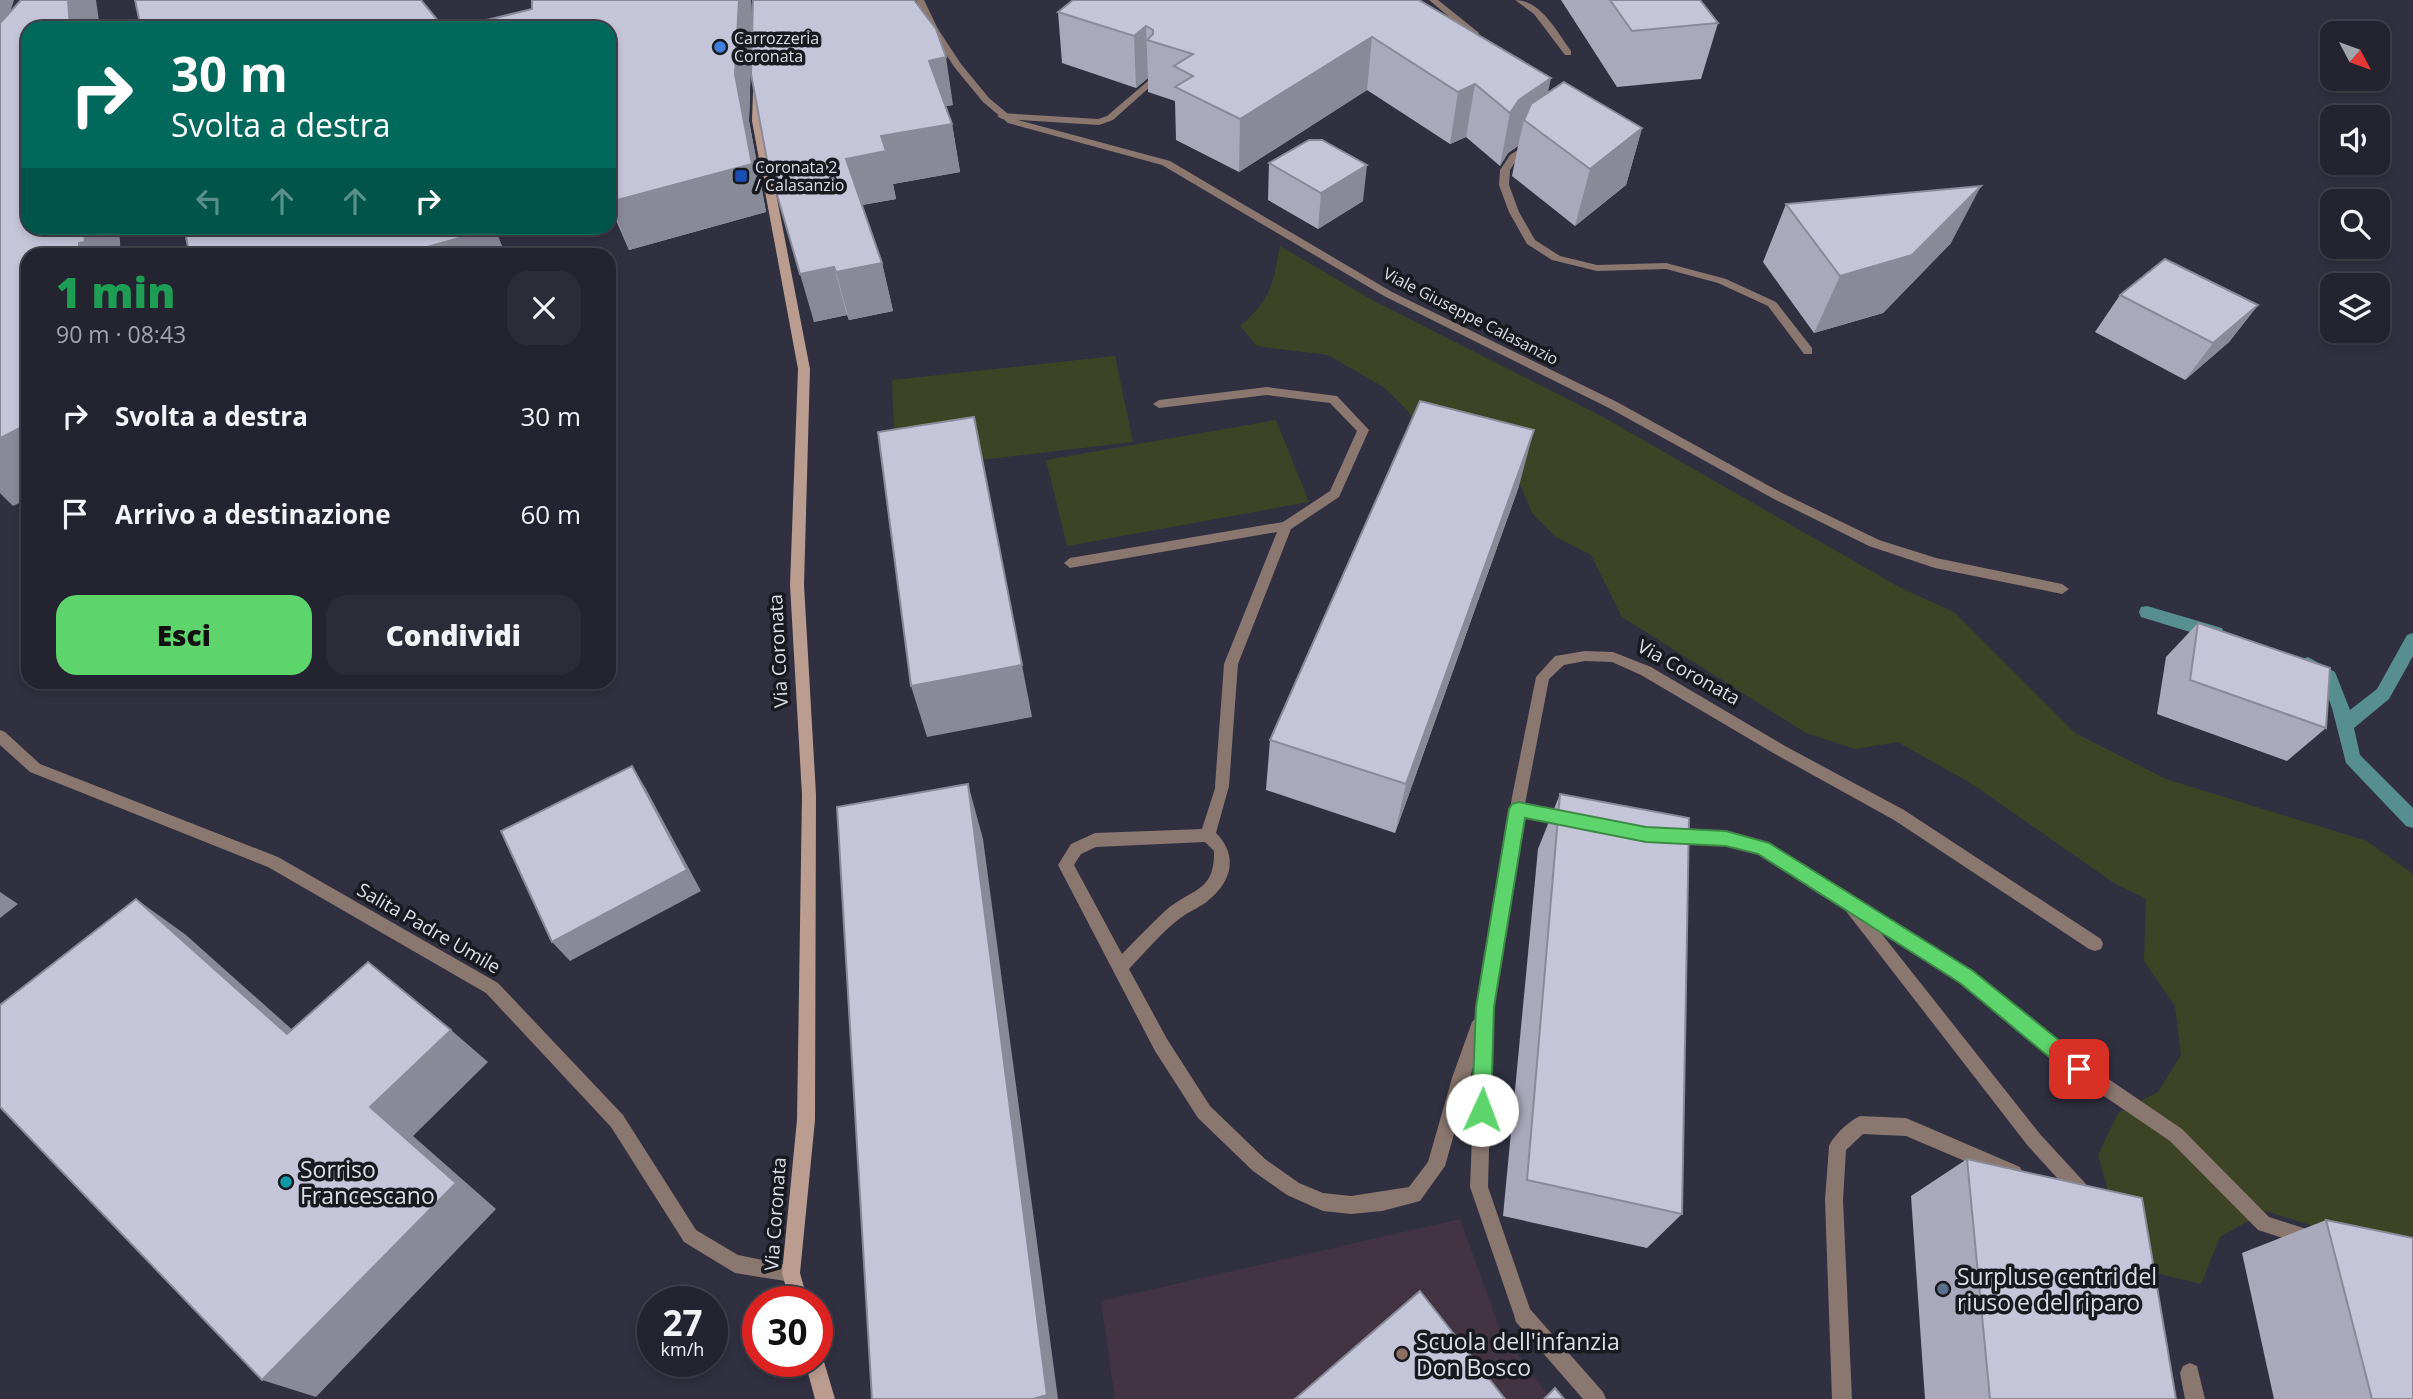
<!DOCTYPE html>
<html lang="it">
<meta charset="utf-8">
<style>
:root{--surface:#242430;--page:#2c2c38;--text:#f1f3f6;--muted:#a3a4ab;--line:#41414c;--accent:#5ed56c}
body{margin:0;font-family:"Open Sans",sans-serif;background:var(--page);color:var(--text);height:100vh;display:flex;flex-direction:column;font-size:26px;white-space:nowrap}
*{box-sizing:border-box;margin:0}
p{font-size:23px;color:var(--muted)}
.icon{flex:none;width:38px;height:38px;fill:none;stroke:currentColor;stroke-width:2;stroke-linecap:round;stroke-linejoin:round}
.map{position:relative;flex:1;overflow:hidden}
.drawer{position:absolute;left:21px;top:248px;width:595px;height:441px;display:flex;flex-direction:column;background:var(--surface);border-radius:21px;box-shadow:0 4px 10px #0003,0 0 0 2px var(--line)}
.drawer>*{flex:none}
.top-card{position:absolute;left:21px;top:21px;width:595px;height:214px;border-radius:21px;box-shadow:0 4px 10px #0003,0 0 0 2px var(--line);background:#00695c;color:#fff;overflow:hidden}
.needle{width:46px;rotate:131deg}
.controls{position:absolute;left:2320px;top:21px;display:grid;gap:14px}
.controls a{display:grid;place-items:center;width:70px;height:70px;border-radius:14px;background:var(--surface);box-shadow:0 4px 10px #0003,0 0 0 2px var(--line);font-size:35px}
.speed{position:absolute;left:637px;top:1286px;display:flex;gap:14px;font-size:35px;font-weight:700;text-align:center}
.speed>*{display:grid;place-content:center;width:91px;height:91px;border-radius:50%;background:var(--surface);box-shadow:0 4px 10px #0003,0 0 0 2px var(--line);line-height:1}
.speed small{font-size:18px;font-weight:400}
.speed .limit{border:10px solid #d22;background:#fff;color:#111}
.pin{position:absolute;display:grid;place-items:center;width:60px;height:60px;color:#fff;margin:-30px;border-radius:14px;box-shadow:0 4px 10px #0006}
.me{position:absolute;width:77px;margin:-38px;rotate:2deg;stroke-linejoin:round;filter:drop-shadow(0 0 5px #0008)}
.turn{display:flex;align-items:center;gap:24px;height:147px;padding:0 35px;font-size:32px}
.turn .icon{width:91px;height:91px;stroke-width:2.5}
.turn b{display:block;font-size:49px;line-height:60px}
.lanes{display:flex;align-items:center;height:66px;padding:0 35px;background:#0003;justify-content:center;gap:35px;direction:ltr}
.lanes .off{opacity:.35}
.round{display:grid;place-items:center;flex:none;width:74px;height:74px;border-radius:21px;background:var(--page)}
.overview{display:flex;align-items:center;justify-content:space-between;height:119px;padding:0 35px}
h1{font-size:42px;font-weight:800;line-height:52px;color:#1e9e55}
.cta{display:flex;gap:14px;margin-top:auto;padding:14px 35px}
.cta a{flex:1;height:80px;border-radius:21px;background:var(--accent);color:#111;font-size:28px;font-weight:800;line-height:80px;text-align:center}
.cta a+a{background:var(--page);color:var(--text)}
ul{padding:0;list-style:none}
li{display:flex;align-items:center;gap:21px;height:98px;padding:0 35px}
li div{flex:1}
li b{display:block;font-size:26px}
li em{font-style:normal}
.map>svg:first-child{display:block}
.education{fill:#423442}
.green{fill:#3d4426}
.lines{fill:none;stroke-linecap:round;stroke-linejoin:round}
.stream{fill:#568e92;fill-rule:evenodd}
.lane{fill:#8a776f;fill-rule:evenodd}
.street{fill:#8a776f;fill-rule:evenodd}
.secondary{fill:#bb9d90;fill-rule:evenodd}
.wall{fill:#a9a9bb}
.shaded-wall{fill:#898a98}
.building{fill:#c4c5d9;stroke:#898a98;stroke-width:2}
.route{fill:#5ed56c;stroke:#3d8a46;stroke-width:2}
.shop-dot{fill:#3f7fe0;stroke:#191920;stroke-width:2.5}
.transit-dot{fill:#1a4fb4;stroke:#191920;stroke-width:2.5}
.culture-dot{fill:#0f9aa8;stroke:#191920;stroke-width:2.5}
.service-dot{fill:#5c6f8a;stroke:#191920;stroke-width:2.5}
.education-dot{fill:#8d6e63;stroke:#191920;stroke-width:2.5}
.labels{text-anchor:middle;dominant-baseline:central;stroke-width:7;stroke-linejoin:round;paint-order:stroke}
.far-poi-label{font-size:16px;fill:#dddee8;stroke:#191920;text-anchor:start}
.far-street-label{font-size:16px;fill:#dddee8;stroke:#191920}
.street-label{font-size:19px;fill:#dddee8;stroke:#191920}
.near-poi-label{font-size:23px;fill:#dddee8;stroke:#191920;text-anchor:start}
</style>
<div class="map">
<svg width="2413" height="1399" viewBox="0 0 2413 1399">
<rect width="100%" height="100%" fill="#303040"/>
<path class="education" d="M1460 1219 1501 1332 1551 1399H1115L1101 1301Z"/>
<g class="green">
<path d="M1280 246 1374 301 1603 417 1901 588 1954 612 2075 733 2166 779 2367 841 2413 874V1278L2330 1231 2265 1211 2220 1237 2201 1284 2140 1269 2113 1209 2098 1155 2118 1113 2158 1092 2181 1055 2175 1006 2144 961 2146 899 2114 883 1972 784 1898 742 1855 749 1806 733 1622 617 1591 555 1556 537 1532 513 1521 486 1422 434 1407 410 1385 388 1328 355 1257 346 1240 326C1271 300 1273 284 1280 246Z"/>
<path d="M1115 356 1133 442 896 470 892 380Z"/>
<path d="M1276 420 1309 502 1067 546 1046 460Z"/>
</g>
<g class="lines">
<g class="stream">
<path d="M2147 606 2222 628 2224 633 2222 638 2216 640 2141 617 2139 612 2141 607Z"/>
<path d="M2413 633V656L2389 699 2354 728 2360 755 2413 808V828L2406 826 2346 763 2332 708 2322 681 2302 669 2299 664 2302 659 2308 657 2335 672 2350 710 2377 689 2407 635Z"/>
</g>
<g class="lane">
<path d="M1148 81 1153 84 1151 86 1113 120 1099 125 1002 119 997 116 1002 113 1098 119 1107 116Z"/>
<path d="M1267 387 1337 396 1369 430 1339 497 1291 529 1238 664 1229 786 1227 790 1222 792 1217 790 1215 786 1224 664 1277 532 1070 568 1064 563 1070 558 1283 522 1330 491 1357 431 1330 403 1267 395 1159 408 1153 404 1159 400Z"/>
<path d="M0 730 5 732 40 764 278 857 498 983 623 1115 696 1230 738 1255 797 1267 800 1273 797 1279 791 1282 735 1273 684 1242 611 1127 486 993 268 867 30 772 0 745Z"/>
</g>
<g class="street">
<path d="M916 0H924L938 29 961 64 989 98 1014 119 1170 161 1392 292 1617 402 1782 493 1879 540 1936 558 2062 584 2069 589 2062 594 1935 568 1869 546 1774 499 1609 408 1384 296 1162 165 1008 123 983 102 955 68 929 29Z"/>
<path d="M1429 0H1438L1478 32 1485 47 1483 49H1477L1471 35Z"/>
<path d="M1515 0C1541 0 1557 32 1571 51V55H1565L1534 14Z"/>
<path d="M1533 140 1536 141V145L1517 159 1510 170 1509 185 1519 212 1535 240 1560 256 1597 265 1666 263 1726 279 1776 302 1812 348V354H1804L1768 306 1718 283 1666 269 1597 271 1552 260 1527 244 1509 212 1499 185 1500 170 1510 155Z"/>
<path d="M1585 651 1613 652 1651 667 1785 746 1904 810 2101 939 2103 944 2101 949 2095 951 2089 949 1894 820 1775 754 1641 675 1612 662 1585 661 1564 665 1549 679 1525 804 1567 814 1572 815 1574 820 1572 825 1567 826 1523 817 1493 1007 1488 1187 1530 1309 1603 1392 1606 1399H1583L1516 1322 1514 1315 1470 1187 1475 1060 1445 1166 1420 1201 1382 1211 1351 1214 1323 1211 1287 1195 1253 1171 1198 1118 1155 1051 1058 865 1071 844 1095 833 1202 829 1217 782 1222 780 1227 782 1229 786 1216 833C1237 854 1233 879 1211 898 1202 907 1189 911 1179 919 1161 933 1145 952 1129 969L1167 1039 1210 1106 1265 1159 1299 1183 1323 1193 1351 1196 1409 1187 1428 1162 1452 1078 1472 1022 1477 1016 1512 797 1536 677 1555 656ZM1205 842 1214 851C1215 893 1191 888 1165 911 1150 925 1136 940 1122 954L1074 865 1081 854 1096 847Z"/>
<path d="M1670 829 1726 831 1767 843 1807 866 1972 972 2085 1063 2182 1129 2269 1217 2316 1232 2319 1238 2316 1244 2310 1247 2258 1230 2170 1141 2073 1075 1960 982 1877 928 2040 1134 2085 1183 2088 1189 2084 1203 2078 1206 2072 1203 2070 1192 2028 1146 1842 906 1758 854 1726 845 1670 843 1665 841 1662 836 1665 831Z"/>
<path d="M1860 1116 1906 1118 2020 1167 2023 1173 2020 1179 2014 1182 1906 1136 1863 1134 1846 1150 1843 1200 1852 1399H1832L1825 1200 1829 1146C1834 1135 1849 1121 1860 1116Z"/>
<path d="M2190 1363 2197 1366 2205 1399H2185L2180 1373 2183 1366Z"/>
</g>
<g class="secondary">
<path d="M758 89 763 92 762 121 810 369 804 585 816 795 815 1120 800 1273 808 1302H790L782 1273 797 1120 802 795 790 585 798 369 752 121 753 92Z"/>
<path d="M817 1353 822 1355 835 1399H815L805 1362H817Z"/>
</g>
</g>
<g class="wall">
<path d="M751 0 752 18 953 105 945 106 952 124 960 172 893 184 896 199 862 205 882 263 893 311 849 320 847 315 814 322 752 31 749 121 766 212 629 250 609 204V28Z"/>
<path d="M1419 0 1548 92 1642 128 1626 185 1575 226 1512 176 1518 146 1508 153 1500 166 1466 137 1450 144 1367 90 1239 172 1176 140 1175 101 1148 92V78L1136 88 1062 63 1058 12Z"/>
<path d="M1561 0H1700L1718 23 1701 79 1617 87Z"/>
<path d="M1269 163 1363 201 1318 229 1268 200Z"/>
<path d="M1786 204 1951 243 1883 313 1814 333 1763 262Z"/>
<path d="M2120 295 2258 305 2229 342 2185 380 2095 332Z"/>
<path d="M1519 486 1395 833 1266 790 1270 740Z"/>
<path d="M2198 623 2326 728 2287 761 2157 714 2166 657Z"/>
<path d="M1560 794 1682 1214 1647 1248 1503 1216 1538 849Z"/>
<path d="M1967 1159 2176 1399H1925L1911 1196Z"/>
<path d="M2326 1220 2413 1399H2274L2242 1253Z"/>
</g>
<g class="shaded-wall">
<path d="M0 0H14L0 44Z"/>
<path d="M68 0H96L100 28H70Z"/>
<path d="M739 0H751L752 19 749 121 766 212 629 250 610 202 735 74Z"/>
<path d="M1146 26 1148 78 1136 88 1134 36Z"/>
<path d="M1372 37 1367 90 1239 172 1240 119Z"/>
<path d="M946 57 953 105 937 108 929 61Z"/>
<path d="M1551 78 1540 131 1524 120 1518 146 1508 153 1500 166 1510 113 1519 100Z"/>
<path d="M1475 84 1466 137 1450 144 1458 92Z"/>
<path d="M952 124 960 172 893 184 896 199 857 206 846 159 881 136Z"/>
<path d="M1642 128 1626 185 1575 226 1590 169Z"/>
<path d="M1367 165 1363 201 1318 229 1321 193Z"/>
<path d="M1981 186 1951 243 1883 313 1814 333 1840 276Z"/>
<path d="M84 228H119L121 256H79V243Z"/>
<path d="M491 228H495L506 256H419L417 250Z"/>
<path d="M882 263 893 311 849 320 836 272Z"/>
<path d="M834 267 847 315 814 322 800 274Z"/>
<path d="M2258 305 2229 342 2185 380 2213 343Z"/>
<path d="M28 424V499L13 506 0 493V438Z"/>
<path d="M1534 430 1519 486 1395 833 1406 784Z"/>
<path d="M1022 665 1032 717 927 737 911 686Z"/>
<path d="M632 766 646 789 701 891 570 961 552 942Z"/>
<path d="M968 784 983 839 1058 1399H1033Z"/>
<path d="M0 892 18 904 0 918Z"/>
<path d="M136 899 186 935 333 1066 287 1034Z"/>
<path d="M451 1030 488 1062 413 1136 496 1209 316 1397 262 1380 370 1107Z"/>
</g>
<g class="building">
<path d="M21 0H68L70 28H28V228H84L85 242 79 243V256H28V424L0 438V23Z"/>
<path d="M135 0H421L444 28H141Z"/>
<path d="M532 0H739L735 74 752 164 610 202 609 28H454L532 9Z"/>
<path d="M753 0H914L936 29 946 57 929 61 952 124 881 136 886 151 846 159 882 263 836 272 834 267 800 274 767 160 751 74Z"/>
<path d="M1073 0H1419L1551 78 1519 100 1510 113 1475 84 1458 92 1372 37 1240 119 1175 87 1193 76 1174 66 1193 54 1147 40 1153 34V30L1146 26 1134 36 1058 12Z"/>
<path d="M1610 0H1700L1718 23 1632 31Z"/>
<path d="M1564 82 1642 128 1590 169 1524 120 1531 104Z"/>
<path d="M1309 140H1322L1367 165 1321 193 1269 163Z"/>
<path d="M1981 186 1912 255 1840 276 1786 204Z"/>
<path d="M184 228H491V229L417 250 419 256H190Z"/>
<path d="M2165 259 2258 305 2213 343 2120 295Z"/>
<path d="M1420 401 1534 430 1406 784 1270 740Z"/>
<path d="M974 417 1022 665 911 686 878 432Z"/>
<path d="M2198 623 2330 668 2326 728 2190 680Z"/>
<path d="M632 766 687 870 552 942 501 831Z"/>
<path d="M968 784 1047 1395 1033 1399H872L837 807Z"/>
<path d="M1560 794 1689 818 1682 1214 1527 1180Z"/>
<path d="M136 899 287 1034 368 962 451 1030 370 1107 456 1183 262 1380 0 1107V1005Z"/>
<path d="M1967 1159 2142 1198 2176 1399H1990Z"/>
<path d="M2326 1220 2413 1238V1399H2372Z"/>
<path d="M1420 1291 1505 1399H1295Z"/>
<path d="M1555 1388 1564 1399H1544Z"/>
</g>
<path class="route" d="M1518 802 1646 827 1726 831 1769 843 1973 971 2086 1062 2089 1069 2086 1076 2079 1078 2072 1076 1960 983 1758 854 1726 846 1646 842 1525 818 1494 1007 1491 1110 1489 1117 1482 1120 1475 1117 1472 1110 1476 1007 1509 809 1512 804Z"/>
<circle class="shop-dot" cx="720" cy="47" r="7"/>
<rect class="transit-dot" x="734" y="169" width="14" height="14" rx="3.5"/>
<circle class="culture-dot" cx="286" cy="1182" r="7"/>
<circle class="service-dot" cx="1943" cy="1289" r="7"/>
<circle class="education-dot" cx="1402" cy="1354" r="7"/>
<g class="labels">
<g class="far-poi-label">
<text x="734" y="38">Carrozzeria<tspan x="734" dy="18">Coronata</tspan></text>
<text x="755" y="167">Coronata 2<tspan x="755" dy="18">/ Calasanzio</tspan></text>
</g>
<g class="far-street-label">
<text transform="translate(1471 316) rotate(27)">Viale Giuseppe Calasanzio</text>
</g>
<g class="street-label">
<text transform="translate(778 651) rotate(-93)">Via Coronata</text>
<text transform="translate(1689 672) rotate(29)">Via Coronata</text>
<text transform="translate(429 928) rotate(30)">Salita Padre Umile</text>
<text transform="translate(775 1214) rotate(-86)">Via Coronata</text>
</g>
<g class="near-poi-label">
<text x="300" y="1169">Sorriso<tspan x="300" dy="26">Francescano</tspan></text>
<text x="1957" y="1276">Surpluse centri del<tspan x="1957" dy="26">riuso e del riparo</tspan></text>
<text x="1416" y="1341">Scuola dell'infanzia<tspan x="1416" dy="26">Don Bosco</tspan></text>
</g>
</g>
</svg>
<div class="controls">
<a><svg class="needle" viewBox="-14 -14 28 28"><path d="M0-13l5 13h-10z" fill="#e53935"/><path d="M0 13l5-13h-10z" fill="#a3a4ab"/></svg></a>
<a><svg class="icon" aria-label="sound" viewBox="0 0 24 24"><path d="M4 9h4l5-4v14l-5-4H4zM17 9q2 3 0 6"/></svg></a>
<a><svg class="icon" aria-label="search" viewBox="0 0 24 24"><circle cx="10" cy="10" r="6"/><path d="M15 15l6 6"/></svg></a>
<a><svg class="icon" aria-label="layers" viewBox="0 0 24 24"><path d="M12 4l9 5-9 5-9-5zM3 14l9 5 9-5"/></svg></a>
</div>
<div class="speed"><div>27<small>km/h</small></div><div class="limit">30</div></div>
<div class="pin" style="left:2079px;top:1069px;background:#d93025"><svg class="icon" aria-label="arrive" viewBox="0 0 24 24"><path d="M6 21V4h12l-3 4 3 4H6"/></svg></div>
<svg class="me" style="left:1482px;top:1110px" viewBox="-20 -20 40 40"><circle r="19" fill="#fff"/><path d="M0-13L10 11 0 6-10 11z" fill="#5ed56c"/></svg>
<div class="top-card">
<div class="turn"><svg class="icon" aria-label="right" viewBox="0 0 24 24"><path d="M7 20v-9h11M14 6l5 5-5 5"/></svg><div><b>30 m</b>Svolta a destra</div></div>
<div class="lanes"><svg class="icon off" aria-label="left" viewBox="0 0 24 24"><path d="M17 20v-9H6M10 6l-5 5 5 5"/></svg><svg class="icon off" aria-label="ahead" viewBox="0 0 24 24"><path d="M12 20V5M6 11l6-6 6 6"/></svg><svg class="icon off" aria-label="ahead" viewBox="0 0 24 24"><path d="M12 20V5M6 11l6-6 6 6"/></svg><svg class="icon" aria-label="right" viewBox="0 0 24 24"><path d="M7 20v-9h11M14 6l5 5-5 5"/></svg></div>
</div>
<section class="drawer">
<div class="overview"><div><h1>1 min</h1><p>90 m · 08:43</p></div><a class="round"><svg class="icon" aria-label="close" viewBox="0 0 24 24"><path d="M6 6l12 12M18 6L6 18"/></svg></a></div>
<ul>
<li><svg class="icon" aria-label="right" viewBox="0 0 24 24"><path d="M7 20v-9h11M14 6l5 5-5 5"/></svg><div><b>Svolta a destra</b></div><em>30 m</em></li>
<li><svg class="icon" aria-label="arrive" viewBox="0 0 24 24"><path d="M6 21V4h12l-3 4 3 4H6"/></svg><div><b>Arrivo a destinazione</b></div><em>60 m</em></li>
</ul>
<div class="cta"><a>Esci</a><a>Condividi</a></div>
</section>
</div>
